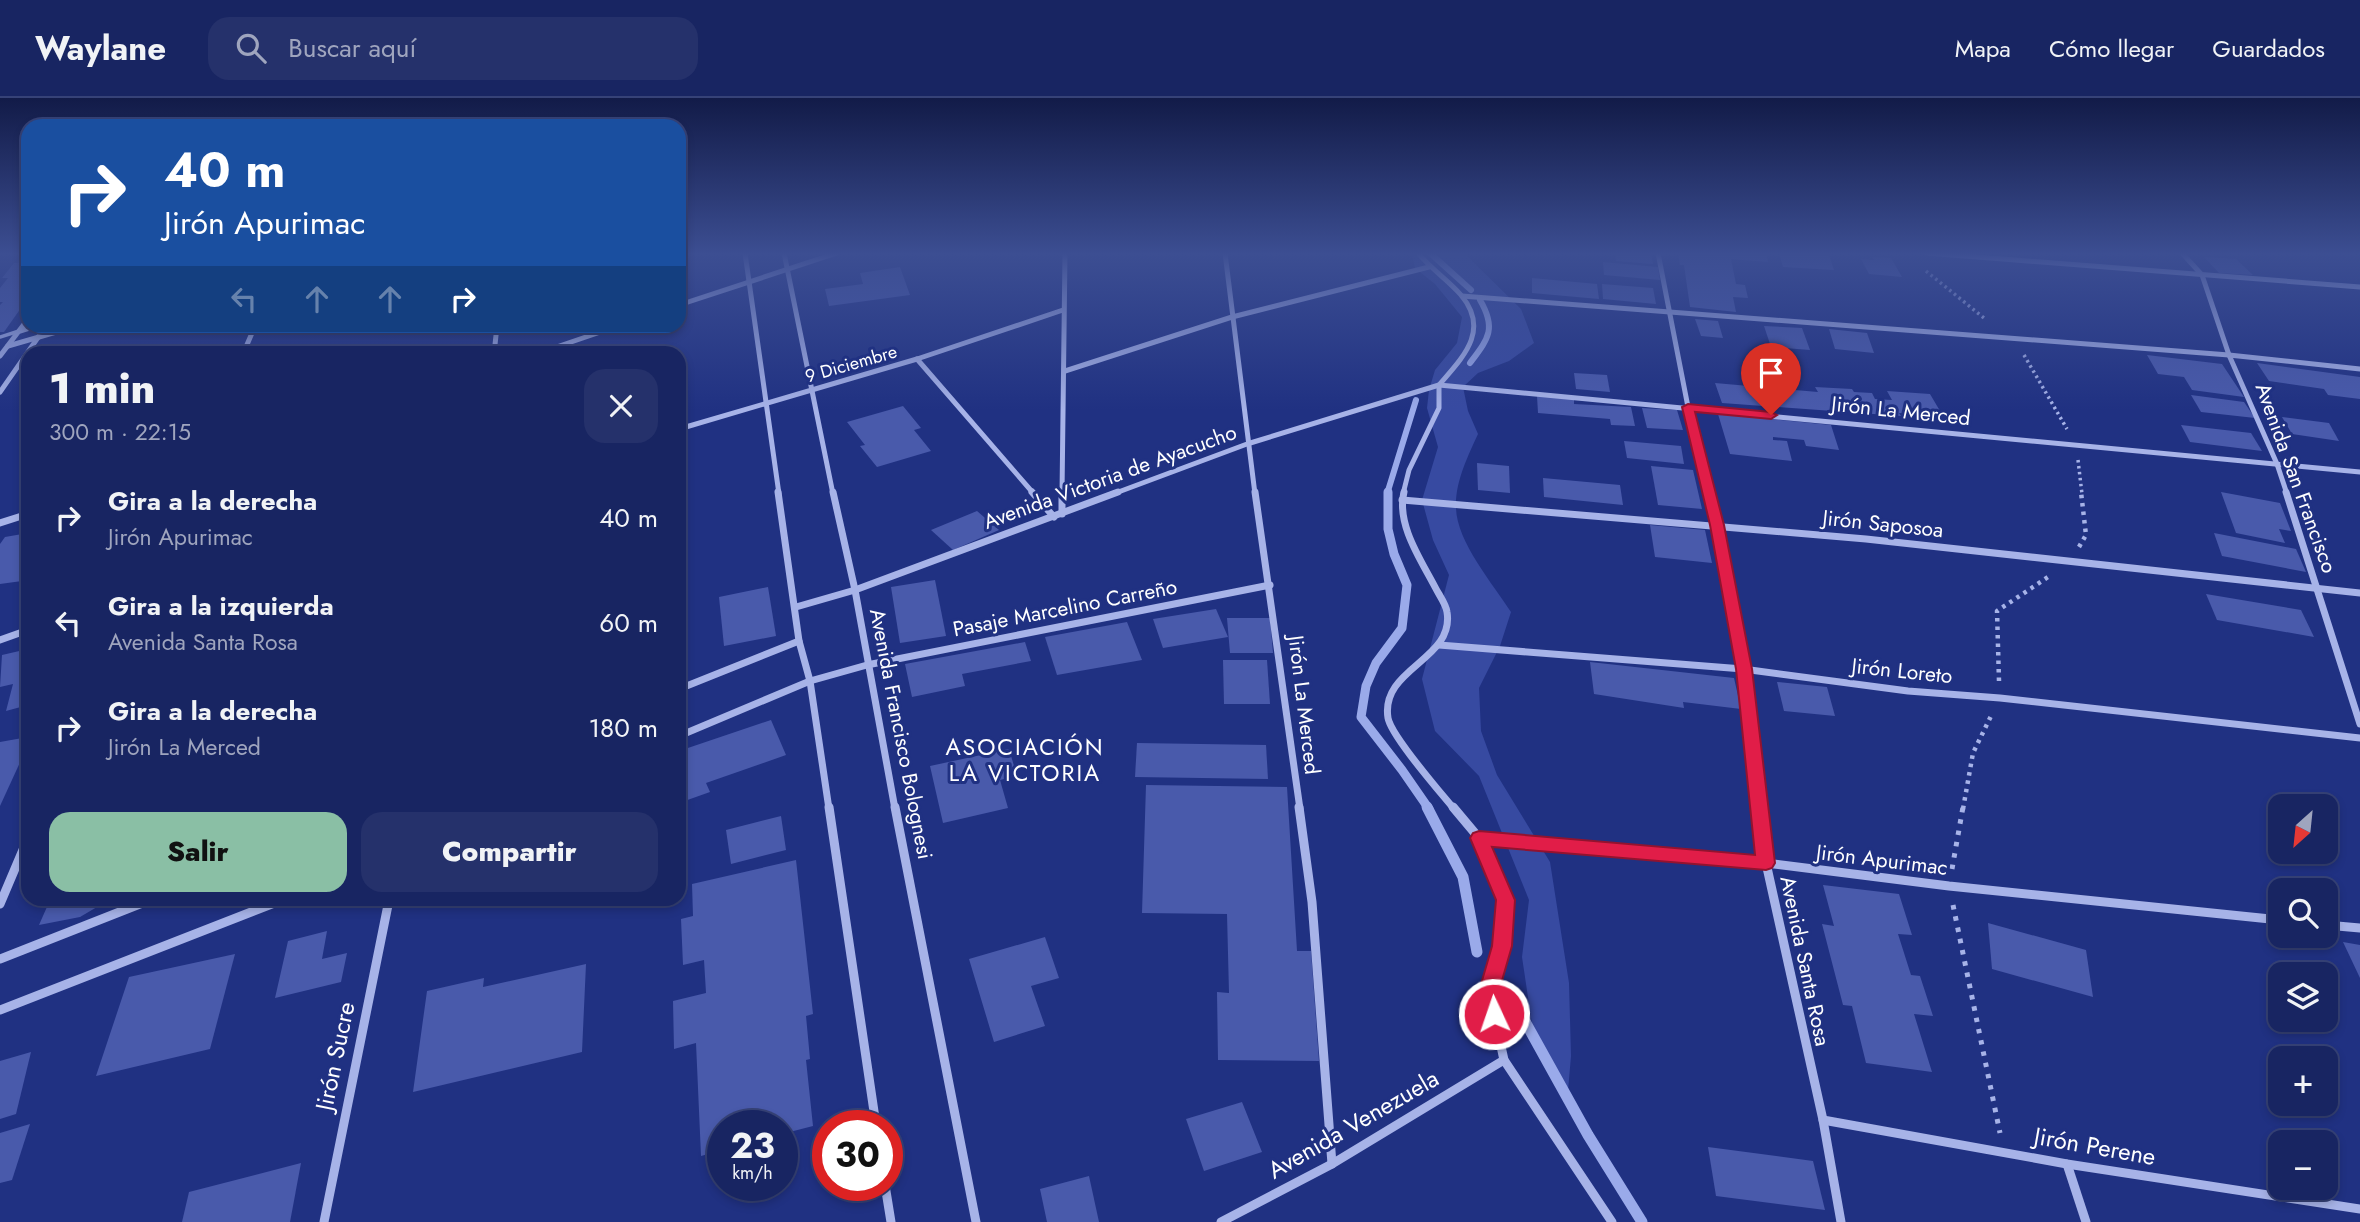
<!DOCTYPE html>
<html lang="es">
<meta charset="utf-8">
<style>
:root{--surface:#182562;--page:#25316b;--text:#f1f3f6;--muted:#9fa5be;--line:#364277;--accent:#8abfa5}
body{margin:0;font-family:Jost,sans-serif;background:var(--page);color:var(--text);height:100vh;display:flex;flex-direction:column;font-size:26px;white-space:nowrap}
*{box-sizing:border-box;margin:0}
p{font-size:23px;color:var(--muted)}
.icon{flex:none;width:38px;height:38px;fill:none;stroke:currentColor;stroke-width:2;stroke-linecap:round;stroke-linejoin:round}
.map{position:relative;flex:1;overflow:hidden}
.details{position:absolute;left:21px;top:248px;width:665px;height:560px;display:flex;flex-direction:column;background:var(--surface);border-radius:21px;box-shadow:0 4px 10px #0003,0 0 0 2px var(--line)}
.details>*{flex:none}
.guide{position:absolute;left:21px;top:21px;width:665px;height:214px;border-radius:21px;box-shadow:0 4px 10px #0003,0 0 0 2px var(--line);background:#1a4fa0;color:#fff;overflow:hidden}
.needle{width:46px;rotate:207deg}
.tools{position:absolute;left:2268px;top:696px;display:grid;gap:14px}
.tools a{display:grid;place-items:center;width:70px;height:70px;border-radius:14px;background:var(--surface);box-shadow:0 4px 10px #0003,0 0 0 2px var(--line);font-size:35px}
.speed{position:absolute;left:707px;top:1012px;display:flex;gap:14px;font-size:35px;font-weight:700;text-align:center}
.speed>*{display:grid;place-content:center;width:91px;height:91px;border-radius:50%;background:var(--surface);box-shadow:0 4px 10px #0003,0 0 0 2px var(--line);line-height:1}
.speed small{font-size:18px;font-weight:400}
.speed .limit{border:10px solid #d22;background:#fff;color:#111}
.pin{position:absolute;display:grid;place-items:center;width:60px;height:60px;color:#fff;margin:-72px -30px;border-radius:50% 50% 50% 0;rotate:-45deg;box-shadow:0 0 7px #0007}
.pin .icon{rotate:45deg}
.me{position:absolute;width:77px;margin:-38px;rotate:357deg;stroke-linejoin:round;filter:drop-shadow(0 0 5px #0008)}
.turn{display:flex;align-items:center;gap:24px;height:147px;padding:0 28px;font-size:32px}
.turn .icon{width:91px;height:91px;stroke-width:2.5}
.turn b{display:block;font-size:49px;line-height:60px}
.lanes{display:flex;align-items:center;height:66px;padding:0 28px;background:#0003;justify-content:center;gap:35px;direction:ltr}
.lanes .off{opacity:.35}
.round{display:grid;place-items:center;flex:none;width:74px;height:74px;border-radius:21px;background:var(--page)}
.summary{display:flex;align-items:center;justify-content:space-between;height:119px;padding:0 28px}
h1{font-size:42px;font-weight:800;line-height:52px}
.action{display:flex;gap:14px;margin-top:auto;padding:14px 28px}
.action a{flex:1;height:80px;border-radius:21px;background:var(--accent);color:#111;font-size:28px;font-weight:800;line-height:80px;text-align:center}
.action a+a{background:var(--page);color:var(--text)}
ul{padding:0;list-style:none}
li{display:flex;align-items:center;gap:21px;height:105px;padding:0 28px}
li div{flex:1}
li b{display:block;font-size:26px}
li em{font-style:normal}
header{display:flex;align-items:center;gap:42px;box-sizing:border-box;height:98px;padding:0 35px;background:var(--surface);border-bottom:2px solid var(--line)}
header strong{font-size:33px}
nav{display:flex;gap:38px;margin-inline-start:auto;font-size:24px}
.search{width:490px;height:63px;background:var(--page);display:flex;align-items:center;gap:18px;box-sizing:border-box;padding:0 24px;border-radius:21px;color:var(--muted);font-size:26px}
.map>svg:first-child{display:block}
.green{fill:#374aa1}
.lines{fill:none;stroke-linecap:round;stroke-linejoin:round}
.stream-far2{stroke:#9aaaea;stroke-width:6}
.stream-far1{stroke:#9aaaea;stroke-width:9}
.stream{stroke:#9aaaea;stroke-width:11}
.building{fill:#495aab}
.path-far2{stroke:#a7b3e8;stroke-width:3.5;stroke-dasharray:2.5 3.5;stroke-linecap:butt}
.path-far1{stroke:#a7b3e8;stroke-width:4.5;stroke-dasharray:3.5 5;stroke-linecap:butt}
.path{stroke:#a7b3e8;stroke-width:5;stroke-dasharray:4.5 7;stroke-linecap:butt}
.lane{stroke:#a7b3e8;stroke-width:3.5}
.street-far2{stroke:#a7b3e8;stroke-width:5}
.street-far1{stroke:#a7b3e8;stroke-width:7}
.street{stroke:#a7b3e8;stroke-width:9}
.route{fill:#e11d48;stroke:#92132f;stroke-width:2}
.labels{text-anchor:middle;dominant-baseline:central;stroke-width:6;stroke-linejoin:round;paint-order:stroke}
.far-street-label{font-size:18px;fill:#fff;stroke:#203182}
.street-label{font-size:21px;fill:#fff;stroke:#203182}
.neighbourhood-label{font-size:23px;letter-spacing:2px;fill:#fff;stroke:#203182}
.near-street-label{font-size:24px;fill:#fff;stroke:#203182}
</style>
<header>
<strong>Waylane</strong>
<div class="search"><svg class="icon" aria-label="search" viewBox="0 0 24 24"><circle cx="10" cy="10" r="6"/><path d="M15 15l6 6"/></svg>Buscar aquí</div>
<nav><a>Mapa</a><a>Cómo llegar</a><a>Guardados</a></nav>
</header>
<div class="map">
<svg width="2360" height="1124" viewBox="0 0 2360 1124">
<rect width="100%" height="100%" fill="#203182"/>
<path class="green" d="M1412 155H1464L1521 211 1534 245 1509 263 1478 275 1463 289 1468 313 1478 336C1468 358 1455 384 1456 409 1456 443 1493 486 1511 514L1500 548 1479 590 1481 633 1497 677 1550 764 1569 885 1571 958 1568 993 1536 953 1522 859 1529 802 1479 678 1435 633 1422 581 1449 477 1433 442 1422 402 1438 349 1427 310 1429 292 1435 272 1457 245 1462 219 1435 186 1415 170Z"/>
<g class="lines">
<g class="stream-far2">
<path d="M1430 155 1471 192"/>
<path d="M1470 265C1488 241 1497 231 1480 202"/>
<path d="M1387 396 1416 302"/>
</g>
<path class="stream-far1" d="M1388 394V431L1394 456 1407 487 1402 530 1376 565 1366 588 1361 619 1402 672 1429 711"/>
<g class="stream">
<path d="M1427 709 1463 779 1477 854"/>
<path d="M1517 909 1588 1037 1642 1124"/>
</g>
</g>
<g class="building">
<path d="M1615 155H1651L1653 166 1616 163Z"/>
<path d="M1678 155H1766L1768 164 1731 161 1736 186 1745 187 1748 200 1733 199 1736 214 1690 209 1684 167H1680Z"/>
<path d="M1779 155 1829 157 1834 172 1783 169Z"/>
<path d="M1872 159 1891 160 1902 179 1869 176 1861 161 1874 162Z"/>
<path d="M2204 159 2236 161 2253 177 2219 175Z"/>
<path d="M28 164V200L4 234H0V207L3 204H0V190L8 180H2L14 165Z"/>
<path d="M1603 164 1658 169 1660 182 1604 177Z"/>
<path d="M900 169 910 197 829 208 825 191 863 186 860 175Z"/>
<path d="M1532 180 1597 186 1599 201 1532 195Z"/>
<path d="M1602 186 1653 190 1656 206 1603 201Z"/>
<path d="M1695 221 1718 223 1723 240 1701 238Z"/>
<path d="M1764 228 1802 230 1810 252 1771 249Z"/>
<path d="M1829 231 1867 235 1874 255 1835 251Z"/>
<path d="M2147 257 2222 266 2244 299 2192 292 2184 279 2158 276Z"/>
<path d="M2257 265 2360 279V301L2328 297 2324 291 2269 283Z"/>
<path d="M1574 275 1607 277 1610 294 1576 291Z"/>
<path d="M1715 285 1818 294 1815 289 1852 291 1854 294 1872 295 1875 301 1892 302 1887 293 1930 296 1943 318 1899 315 1901 318 1722 305Z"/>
<path d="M2191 297 2244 304 2255 320 2201 314Z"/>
<path d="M1537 298 1574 301V306L1631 309 1635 328 1611 327 1610 321 1538 315Z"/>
<path d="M903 308 921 330 914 332 931 353 877 369 860 348 865 347 847 324Z"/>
<path d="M1642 310 1677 312 1683 332 1647 330Z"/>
<path d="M1718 316 1831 327 1839 352 1806 348 1804 342 1773 339V342L1787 343 1792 363 1730 356Z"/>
<path d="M2282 319 2329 325 2339 343 2292 336Z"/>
<path d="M2181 327 2251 335 2262 353 2190 344Z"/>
<path d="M1624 343 1681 348 1684 366 1627 360Z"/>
<path d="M1477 365 1509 368 1510 395 1478 392Z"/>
<path d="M1651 368 1693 372 1702 411 1658 407Z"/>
<path d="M1543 380 1620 387 1623 407 1544 399Z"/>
<path d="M2221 394 2280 405 2291 433 2279 431 2285 445 2236 435Z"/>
<path d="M977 413 999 432 953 452 931 432Z"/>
<path d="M1650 427 1705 432 1712 465 1655 459Z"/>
<path d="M28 435V472L22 483 0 486V446L5 439Z"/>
<path d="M2214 435 2296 451 2306 474 2222 458Z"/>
<path d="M935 482 946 538 900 545 891 489Z"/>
<path d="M768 489 776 538 724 548 719 499Z"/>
<path d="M2206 496 2301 512 2314 539 2217 522Z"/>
<path d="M1216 511 1228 539 1163 550 1153 521Z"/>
<path d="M1227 520H1270L1273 555H1230Z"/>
<path d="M1127 524 1142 562 1057 577 1045 539Z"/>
<path d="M1025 544 1031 563 962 576 965 588 912 599 905 566Z"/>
<path d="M28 551V607L6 613 13 586 0 589 2 557Z"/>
<path d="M1223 562H1267L1270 606H1224Z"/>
<path d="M1590 564 1734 580 1741 611 1683 604 1684 610 1594 596Z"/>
<path d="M1777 584 1827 589 1835 618 1784 613Z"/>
<path d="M771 622 786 657 706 685 710 694 679 705V653Z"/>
<path d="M28 639V647L0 708V644Z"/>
<path d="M1137 645 1266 647 1268 681 1135 679Z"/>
<path d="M1009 651 1017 678 1000 682 1008 710 943 725 930 668Z"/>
<path d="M1146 687 1287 689 1297 853H1311L1319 963 1218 962 1217 894 1229 895 1227 816 1142 815Z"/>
<path d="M781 718 786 752 731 766 726 732Z"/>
<path d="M796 762 813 916 806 918 810 961 806 962 813 1028 782 1036V1027H723V1052L701 1058 696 945 674 951 673 903 706 895 704 862 683 867 681 821 693 818 692 786Z"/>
<path d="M1823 787 1899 796 1912 837 1898 836 1911 877 1920 878 1933 918 1914 916 1932 974 1866 965 1852 908 1843 907 1822 826 1834 828Z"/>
<path d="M50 802H126V803L97 809 80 819 39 827Z"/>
<path d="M1988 825 2086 852 2093 899 1992 871Z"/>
<path d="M327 833 322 861 347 855 341 884 275 900 288 843Z"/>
<path d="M1045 839 1059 880 1031 888 1045 928 994 944 969 861Z"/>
<path d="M2343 844 2360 847V880Z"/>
<path d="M235 856 210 951 96 978 129 879Z"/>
<path d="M586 866 582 954 413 994 427 893 484 880 483 889Z"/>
<path d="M31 954 16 1016 0 1021V963Z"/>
<path d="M1242 1004 1262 1054 1204 1073 1186 1021Z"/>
<path d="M30 1026 12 1082 0 1085V1035Z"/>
<path d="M1708 1049 1813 1063 1825 1112 1716 1098Z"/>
<path d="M301 1065 290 1124H182L189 1094Z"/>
<path d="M1089 1078 1099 1124H1047L1040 1091Z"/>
</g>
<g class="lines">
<g class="path-far2">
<path d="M1926 173 1984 220"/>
<path d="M2024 257 2067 331"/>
<path d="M2078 362 2082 396"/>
</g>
<g class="path-far1">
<path d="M2079 449 2086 437 2081 394"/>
<path d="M1999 583 1997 513 2048 479"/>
<path d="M1963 711 1973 655 1991 618"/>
</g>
<g class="path">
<path d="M1952 771 1963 709"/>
<path d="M1953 807 2000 1035"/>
</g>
<path class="lane" d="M0 239 19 233"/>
<g class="street-far2">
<path d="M745 155 779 396"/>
<path d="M784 155 833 396"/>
<path d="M1225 155 1255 396"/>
<path d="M1658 155 1688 309 1709 396"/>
<path d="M1927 155 2360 189"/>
<path d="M2182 155 2202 177 2229 257 2277 366 2287 396"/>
<path d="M1462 198 2229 257 2360 271"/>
<path d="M679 207 837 155"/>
<path d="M20 233 36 228"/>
<path d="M8 248 77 228"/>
<path d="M243 256 255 228"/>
<path d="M494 256 497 228"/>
<path d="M536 256 618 228"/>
<path d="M0 258 28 221"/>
<path d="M917 261 1034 396"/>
<path d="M1065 273 1232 219 1429 169"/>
<path d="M0 294 46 228"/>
<path d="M679 331 917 261 1063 212"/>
<path d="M1062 396 1065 155"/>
<path d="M1113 396 1247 346 1439 287 2360 374"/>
<path d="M1403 396 1409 372 1439 310V287C1462 260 1491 233 1461 197 1448 182 1431 171 1418 155"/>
</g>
<g class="street-far1">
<path d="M778 394 799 543 810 583 829 711"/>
<path d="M833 394 855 492 895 711"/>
<path d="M1032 394 1054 419"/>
<path d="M1255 394 1300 711"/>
<path d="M1404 394C1396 426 1421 462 1435 489 1439 497 1446 506 1447 514 1455 562 1380 570 1388 620 1391 638 1441 695 1454 711"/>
<path d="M1709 394 1743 571 1760 711"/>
<path d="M2286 394 2360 626"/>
<path d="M1402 402 1866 441 2360 495"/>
<path d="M1062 416V394"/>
<path d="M0 425 28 416"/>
<path d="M796 509 855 492 1118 394"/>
<path d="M0 542 28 532"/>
<path d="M1439 547 1743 571 1908 593 2000 600 2360 640"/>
<path d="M679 591 799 543"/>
<path d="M679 638 810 583 867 567 1270 487"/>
</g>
<g class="street">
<path d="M829 709 876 1027"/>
<path d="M895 709 976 1124"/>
<path d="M1299 709 1312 804 1332 1066"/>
<path d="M1453 709 1479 740 1506 802 1502 848 1489 893 1504 962 1612 1124"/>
<path d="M1759 709 1766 765 1823 1022 1841 1124"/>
<path d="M1479 740 1766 765 1949 788 2280 822"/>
<path d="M0 806 28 740"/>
<path d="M2326 827 2360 830"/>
<path d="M0 861 150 802"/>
<path d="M0 912 282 802"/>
<path d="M1823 1022 2067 1066 2360 1111"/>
<path d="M2067 1066 2086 1124"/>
<path d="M885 1087 891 1124"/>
<path d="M324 1124 389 802"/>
<path d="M1221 1124 1332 1066 1504 962"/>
</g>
</g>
<linearGradient id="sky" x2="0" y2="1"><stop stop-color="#121b48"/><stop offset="0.5" stop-color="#3c4e92"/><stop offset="1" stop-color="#3c4e92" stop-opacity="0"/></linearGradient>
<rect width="2360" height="312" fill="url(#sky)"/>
<path class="route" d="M1688 306 1771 314 1777 317 1771 321 1695 314 1724 427 1752 571 1775 765 1772 770 1766 772 1492 749 1515 802 1512 848 1499 893 1504 916 1501 923 1494 925 1487 923 1479 893 1492 848 1496 802 1470 740 1473 735 1479 733 1755 757 1736 571 1710 427 1682 309Z"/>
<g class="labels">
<g class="far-street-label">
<text transform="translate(851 266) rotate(-16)">9 Diciembre</text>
</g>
<g class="street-label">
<text transform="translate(1901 313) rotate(6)">Jirón La Merced</text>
<text transform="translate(1110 379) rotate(-20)">Avenida Victoria de Ayacucho</text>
<text transform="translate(2296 380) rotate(70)">Avenida San Francisco</text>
<text transform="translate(1883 426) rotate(6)">Jirón Saposoa</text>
<text transform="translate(1065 510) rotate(-11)">Pasaje Marcelino Carreño</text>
<text transform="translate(1902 573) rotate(6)">Jirón Loreto</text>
<text transform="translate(1304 607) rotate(83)">Jirón La Merced</text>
<text transform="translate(901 636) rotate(79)">Avenida Francisco Bolognesi</text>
<text transform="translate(1882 762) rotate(7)">Jirón Apurimac</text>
<text transform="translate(1805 863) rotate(78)">Avenida Santa Rosa</text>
</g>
<g class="neighbourhood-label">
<text x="1025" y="649">ASOCIACIÓN<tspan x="1025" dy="26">LA VICTORIA</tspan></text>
</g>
<g class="near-street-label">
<text transform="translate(335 958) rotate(-78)">Jirón Sucre</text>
<text transform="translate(1353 1026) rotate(-30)">Avenida Venezuela</text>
<text transform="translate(2095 1048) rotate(10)">Jirón Perene</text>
</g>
</g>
</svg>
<div class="tools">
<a><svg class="needle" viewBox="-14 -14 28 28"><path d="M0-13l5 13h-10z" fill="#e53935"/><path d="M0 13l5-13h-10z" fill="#9fa5be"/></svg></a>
<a><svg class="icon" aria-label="search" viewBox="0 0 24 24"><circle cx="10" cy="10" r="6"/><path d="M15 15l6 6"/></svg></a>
<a><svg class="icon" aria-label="layers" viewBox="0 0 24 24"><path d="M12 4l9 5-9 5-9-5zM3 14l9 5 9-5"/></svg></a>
<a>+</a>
<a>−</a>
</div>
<div class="speed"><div>23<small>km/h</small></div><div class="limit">30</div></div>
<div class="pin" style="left:1771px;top:317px;background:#d93025"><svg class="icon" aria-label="arrive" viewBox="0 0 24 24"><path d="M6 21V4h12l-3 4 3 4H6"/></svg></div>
<svg class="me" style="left:1494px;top:916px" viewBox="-20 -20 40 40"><circle r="17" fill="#e11d48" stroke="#fff" stroke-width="3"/><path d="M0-11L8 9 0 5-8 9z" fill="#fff"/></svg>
<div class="guide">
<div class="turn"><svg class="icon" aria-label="right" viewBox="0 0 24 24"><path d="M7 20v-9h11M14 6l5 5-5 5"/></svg><div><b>40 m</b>Jirón Apurimac</div></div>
<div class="lanes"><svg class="icon off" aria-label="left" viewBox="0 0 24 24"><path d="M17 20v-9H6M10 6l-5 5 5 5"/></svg><svg class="icon off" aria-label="ahead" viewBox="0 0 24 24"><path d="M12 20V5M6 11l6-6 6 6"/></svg><svg class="icon off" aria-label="ahead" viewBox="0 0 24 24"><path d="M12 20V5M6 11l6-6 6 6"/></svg><svg class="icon" aria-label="right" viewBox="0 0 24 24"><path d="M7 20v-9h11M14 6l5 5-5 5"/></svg></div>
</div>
<section class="details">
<div class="summary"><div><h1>1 min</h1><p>300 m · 22:15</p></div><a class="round"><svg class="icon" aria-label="close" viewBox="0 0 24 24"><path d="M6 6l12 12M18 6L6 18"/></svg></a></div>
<ul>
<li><svg class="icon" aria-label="right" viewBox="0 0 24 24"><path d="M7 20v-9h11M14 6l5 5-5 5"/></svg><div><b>Gira a la derecha</b><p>Jirón Apurimac</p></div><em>40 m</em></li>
<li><svg class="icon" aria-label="left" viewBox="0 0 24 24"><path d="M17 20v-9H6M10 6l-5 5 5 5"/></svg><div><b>Gira a la izquierda</b><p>Avenida Santa Rosa</p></div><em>60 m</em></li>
<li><svg class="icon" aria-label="right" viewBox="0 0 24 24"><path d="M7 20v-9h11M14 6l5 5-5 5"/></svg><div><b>Gira a la derecha</b><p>Jirón La Merced</p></div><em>180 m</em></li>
</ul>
<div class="action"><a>Salir</a><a>Compartir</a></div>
</section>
</div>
